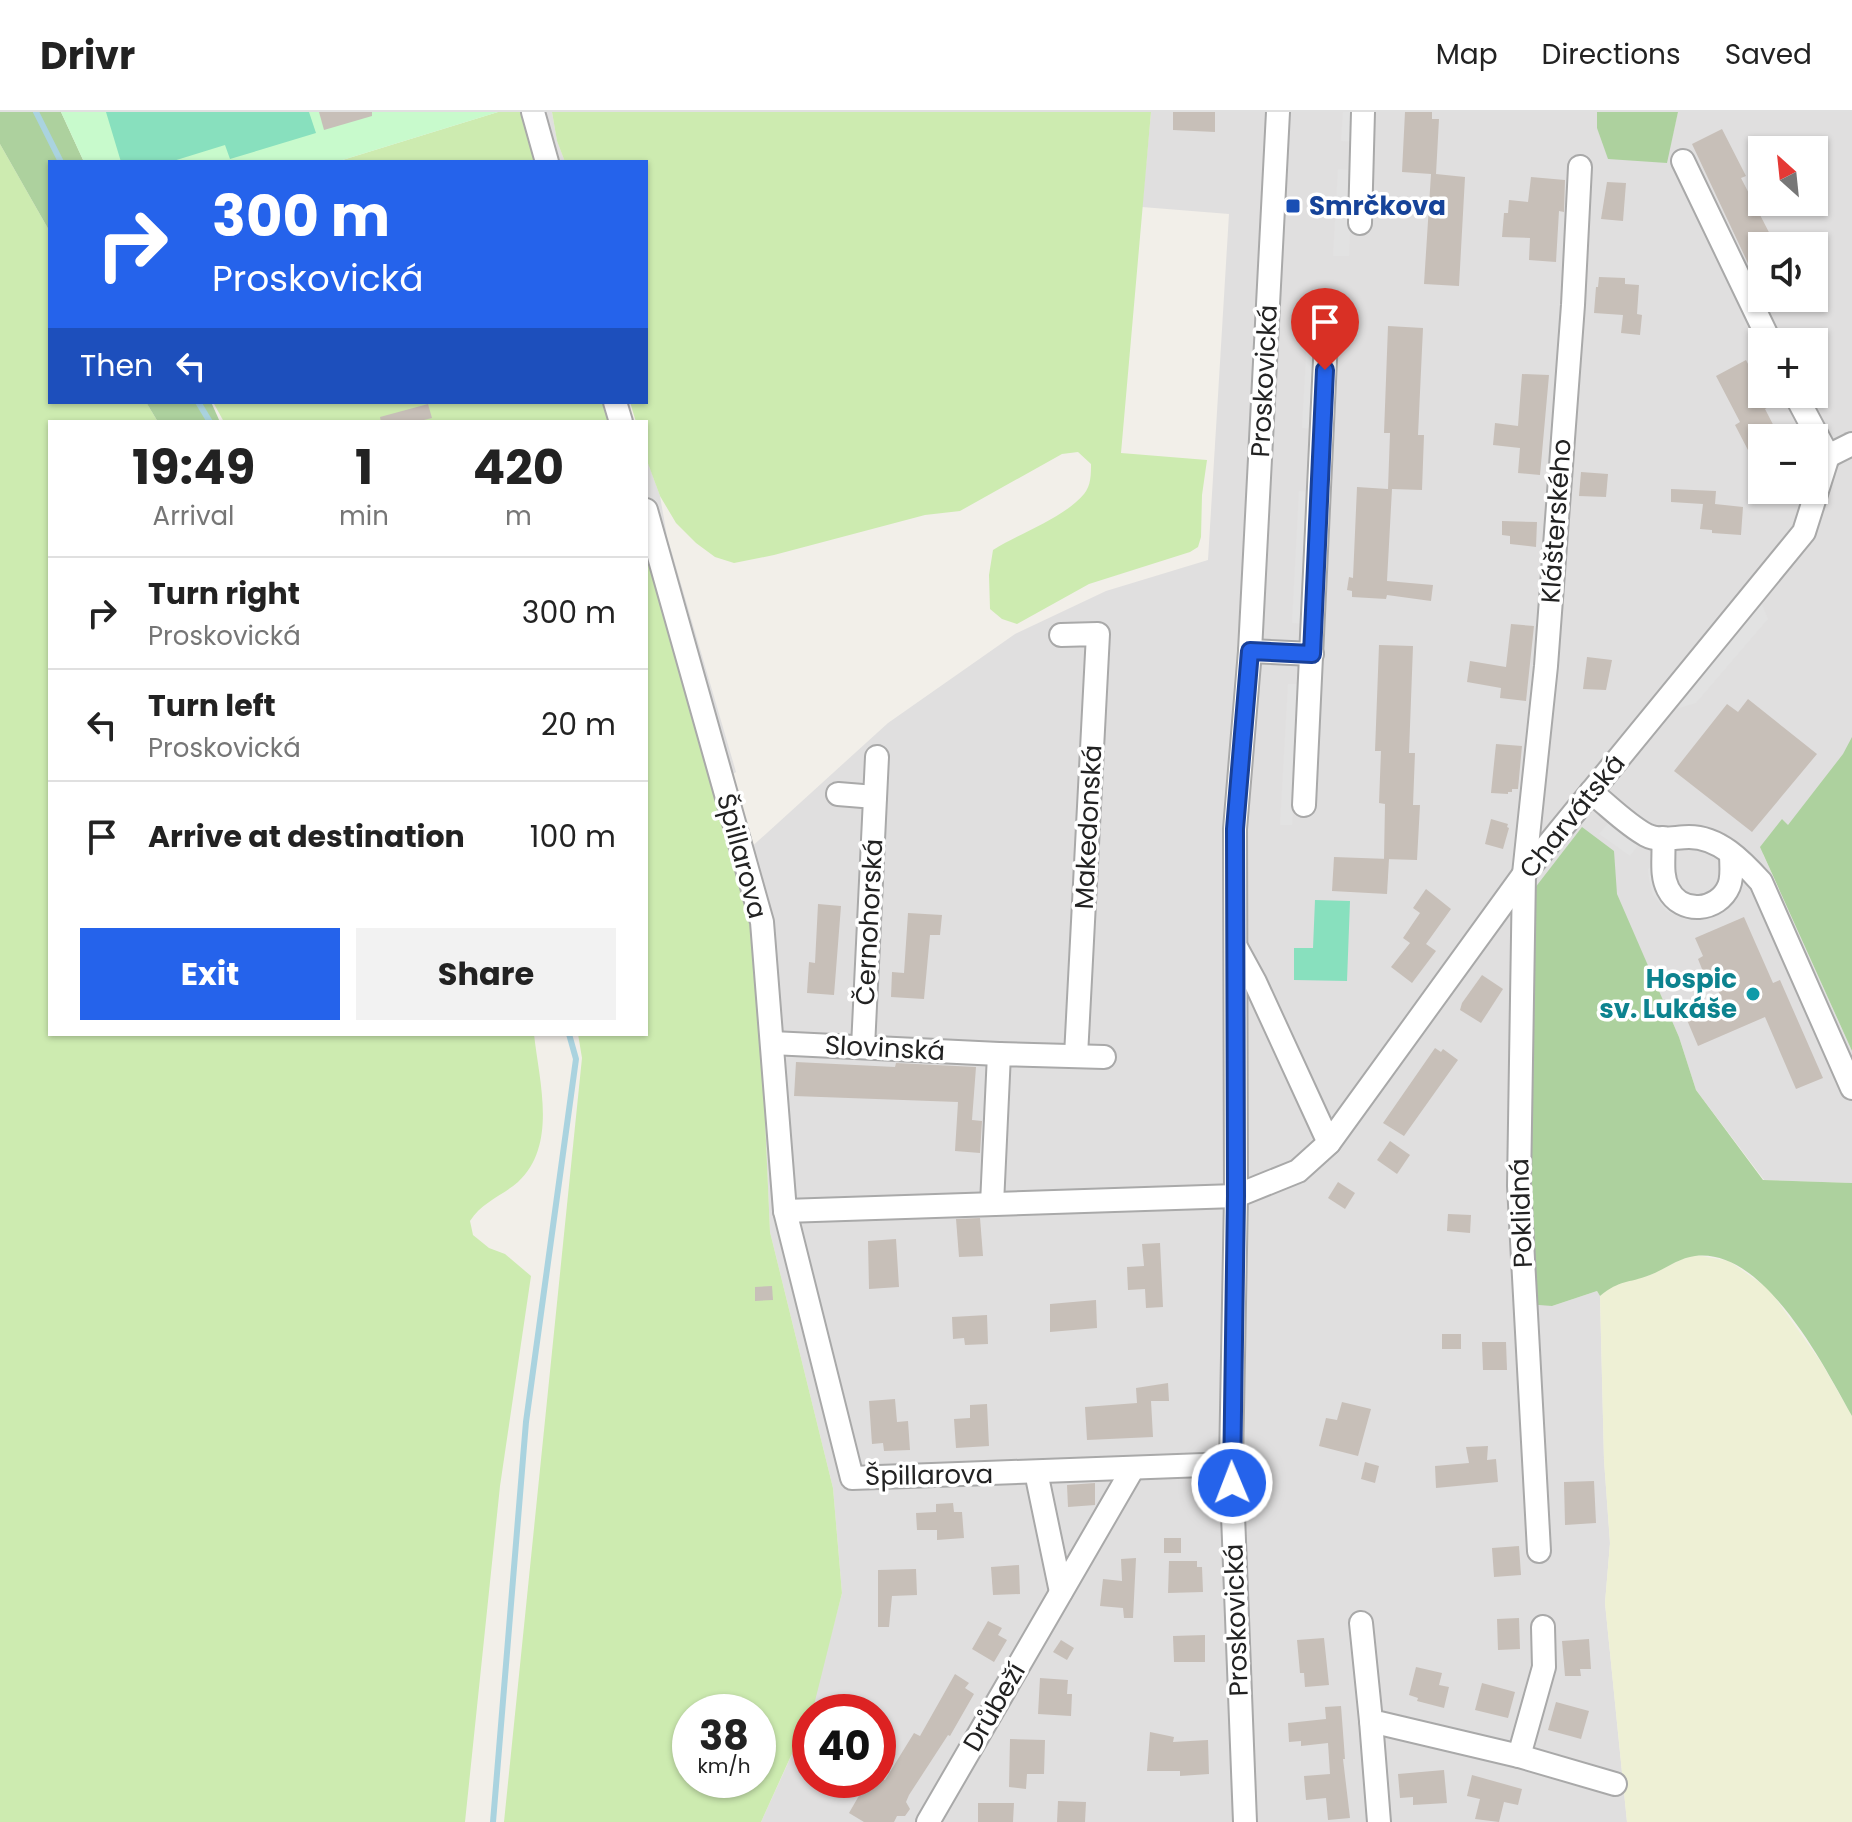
<!DOCTYPE html>
<meta charset="utf-8">
<style>
:root{--surface:#fff;--page:#f2f2f2;--text:#222;--muted:#767676;--line:#e0e0e0;--accent:#2563eb}
body{margin:0;font-family:Poppins,sans-serif;background:var(--page);color:var(--text);height:100vh;display:flex;flex-direction:column;font-size:30px;white-space:nowrap}
*{box-sizing:border-box;margin:0}
p{font-size:26px;color:var(--muted)}
.icon{flex:none;width:44px;height:44px;fill:none;stroke:currentColor;stroke-width:2;stroke-linecap:round;stroke-linejoin:round}
.map{position:relative;flex:1;overflow:hidden}
.side{position:absolute;left:48px;top:308px;width:600px;height:616px;display:flex;flex-direction:column;background:var(--surface);border-radius:0px;box-shadow:0 2px 6px #0004}
.side>*{flex:none}
.guide{position:absolute;left:48px;top:48px;width:600px;height:244px;border-radius:0px;box-shadow:0 2px 6px #0004;background:#2563eb;color:#fff;overflow:hidden}
.needle{width:52px;rotate:333deg}
.tools{position:absolute;left:1748px;top:24px;display:grid;gap:16px}
.tools a{display:grid;place-items:center;width:80px;height:80px;border-radius:0px;background:var(--surface);box-shadow:0 2px 6px #0004;font-size:40px}
.speed{position:absolute;left:672px;top:1582px;display:flex;gap:16px;font-size:40px;font-weight:700;text-align:center}
.speed>*{display:grid;place-content:center;width:104px;height:104px;border-radius:50%;background:var(--surface);box-shadow:0 2px 6px #0004;line-height:1}
.speed small{font-size:20px;font-weight:400}
.speed .limit{border:12px solid #d22;background:#fff;color:#111}
.pin{position:absolute;display:grid;place-items:center;width:68px;height:68px;color:#fff;margin:-82px -34px;border-radius:50% 50% 50% 0;rotate:-45deg;box-shadow:0 0 8px #0007}
.pin .icon{rotate:45deg}
.me{position:absolute;width:88px;margin:-44px;rotate:359deg;stroke-linejoin:round;filter:drop-shadow(0 0 6px #0008)}
.turn{display:flex;align-items:center;gap:28px;height:168px;padding:0 32px;font-size:36px}
.turn .icon{width:104px;height:104px;stroke-width:2.5}
.turn b{display:block;font-size:56px;line-height:68px}
.then{display:flex;align-items:center;height:76px;padding:0 32px;background:#0003;gap:16px;font-size:30px}
.eta{display:flex;justify-content:space-evenly;align-items:center;height:136px;text-align:center}
.eta b{font-size:48px;font-weight:700;line-height:56px}
.button{display:flex;gap:16px;margin-top:auto;padding:16px 32px}
.button a{flex:1;height:92px;border-radius:0px;background:var(--accent);color:#fff;font-size:32px;font-weight:700;line-height:92px;text-align:center}
.button a+a{background:var(--page);color:var(--text)}
ul{padding:0;list-style:none}
li{display:flex;align-items:center;gap:24px;height:112px;padding:0 32px;border-top:2px solid var(--line)}
li div{flex:1}
li b{display:block;font-size:30px}
li em{font-style:normal}
header{display:flex;align-items:center;gap:48px;box-sizing:border-box;height:112px;padding:0 40px;background:var(--surface);border-bottom:2px solid var(--line)}
header strong{font-size:38px}
nav{display:flex;gap:44px;margin-inline-start:auto;font-size:28px}
.map>svg:first-child{display:block}
.residential{fill:#e0dfdf;fill-rule:evenodd}
.farmland{fill:#eef0d5}
.grass{fill:#cdebb0;fill-rule:evenodd}
.forest{fill:#add19e}
.park{fill:#c8facc}
.pitch{fill:#88e0be}
.parking{fill:#e2e2e2}
.lines{fill:none;stroke-linecap:round;stroke-linejoin:round}
.stream{stroke:#aad3df;stroke-width:6}
.building{fill:#c7bfb8}
.minor-casing{stroke:#a9a9a9;stroke-width:26}
.minor{stroke:#fff;stroke-width:22}
.route-casing{stroke:#184099;stroke-width:20}
.route{stroke:#2563eb;stroke-width:14}
.transit-dot{fill:#1a4fb4;stroke:#fff;stroke-width:3}
.culture-dot{fill:#0f9aa8;stroke:#fff;stroke-width:3}
.labels{text-anchor:middle;dominant-baseline:central;stroke-width:7;stroke-linejoin:round;paint-order:stroke}
.transit-label{font-size:26px;font-weight:bold;fill:#164399;stroke:#fff;text-anchor:start}
.street-label{font-size:26px;fill:#222;stroke:#fff}
.culture-label{font-size:26px;font-weight:bold;fill:#0d838f;stroke:#fff;text-anchor:end}
</style>
<header>
<strong>Drivr</strong>
<nav><a>Map</a><a>Directions</a><a>Saved</a></nav>
</header>
<div class="map">
<svg width="1852" height="1710" viewBox="0 0 1852 1710">
<rect width="100%" height="100%" fill="#f2efe9"/>
<g class="residential">
<path d="M523 0H552L557 29 565 50H537Z"/>
<path d="M1151 0H1597V16L1666 51 1678 0H1852V807L1763 742 1852 939V1071L1764 1068 1696 978 1679 925 1616 782 1613 738 1552 1194 1597 1179 1600 1184 1604 1348 1610 1431 1605 1491 1627 1710H761L810 1603V1668H878V1600H811L842 1481 833 1376 770 1120 757 824 736 749 888 611 1015 522 1106 479 1208 448 1229 102 1142 95ZM1762 38H1814V90H1762ZM1762 134H1814V186H1762ZM1762 230H1814V282H1762ZM1762 326H1814V378H1762Z"/>
<path d="M646 345 660 384 667 424 736 660 716 672 646 429Z"/>
</g>
<path class="farmland" d="M1696 1143 1729 1149 1769 1177 1821 1250 1852 1304V1710H1627L1605 1491 1610 1431 1604 1348 1600 1184 1614 1172 1648 1164 1682 1147Z"/>
<g class="grass">
<path d="M498 0H523L537 50H336Z"/>
<path d="M552 0H1151L1121 341 1207 348 1202 383 1201 425 1198 435 1190 440 1089 472 1017 512 1002 507 990 497 989 463 993 438C1020 421 1064 406 1084 382 1091 374 1091 362 1091 352L1078 340 1062 342 960 399 925 403 774 443 734 451 715 445 696 431 676 411 660 384 646 346V310H636L630 290H646V50H565L557 29Z"/>
<path d="M0 32 50 120V290H146L158 310H50V922H534C539 969 558 1033 518 1070 502 1084 482 1090 470 1109L473 1123 489 1136 505 1142 531 1164 500 1374 465 1710H0Z"/>
<path d="M213 290H606L612 310H224Z"/>
<path d="M646 429 757 824 770 1120 833 1376 842 1481 814 1593 761 1710H504L582 946 578 922H646ZM690 1600H758V1668H690Z"/>
</g>
<g class="forest">
<path d="M0 0H61L84 50H50V120L0 32Z"/>
<path d="M1597 0H1678L1667 51 1608 47 1597 16Z"/>
<path d="M146 290H211L220 310H158Z"/>
<path d="M1852 625V939L1760 735 1782 707 1788 713 1843 642Z"/>
<path d="M1582 715 1614 739 1617 782 1679 925 1696 978 1763 1068 1852 1071V1304C1824 1254 1764 1135 1695 1144 1679 1146 1665 1157 1650 1163 1627 1172 1621 1167 1600 1184L1597 1179 1552 1194 1526 1192 1531 781Z"/>
</g>
<path class="park" d="M61 0H498L336 50H84Z"/>
<g class="pitch">
<path d="M106 0H309L316 21 230 47 225 33 170 50H121Z"/>
<path d="M1315 788 1350 789 1347 869 1294 868V836H1313Z"/>
</g>
<g class="parking">
<path d="M1343 0H1356L1354 30 1341 29Z"/>
<path d="M1338 57 1353 58 1349 144H1333Z"/>
<path d="M1308 210H1321L1316 317 1302 316Z"/>
<path d="M1299 379 1312 380 1305 512 1292 511Z"/>
<path d="M1756 478 1768 507 1696 591 1679 596 1667 588Z"/>
<path d="M1288 572H1302L1292 713H1280Z"/>
<path d="M1617 700 1646 723 1630 744 1599 722Z"/>
<path d="M1654 751 1665 768 1700 795 1701 808H1687L1666 799 1653 783 1649 767 1648 757Z"/>
</g>
<g class="lines">
<g class="stream">
<path d="M36 0 61 50"/>
<path d="M198 290 210 310"/>
<path d="M493 1710 526 1310 576 947 569 922"/>
</g>
</g>
<g class="building">
<path d="M319 0H372V4L324 18Z"/>
<path d="M1173 0H1215V20L1173 18Z"/>
<path d="M1405 0H1432V7H1439L1436 62 1465 65 1459 174 1424 172 1431 62 1402 60Z"/>
<path d="M1722 17 1746 64 1741 66 1776 134H1762V181L1692 32Z"/>
<path d="M1531 65 1565 68 1564 100 1559 99 1556 150 1529 148 1530 126 1502 125 1504 101H1508L1509 88 1528 90Z"/>
<path d="M1607 70 1626 71 1623 109 1601 107Z"/>
<path d="M1599 165 1625 166V172L1639 173 1637 202 1642 203 1640 223 1621 221 1623 203 1594 201 1596 175H1598Z"/>
<path d="M1388 214 1423 216 1418 323H1424L1422 378 1392 377 1387 469 1433 473 1431 489 1387 483 1386 487 1352 485V479L1347 478 1349 465 1353 466 1357 375 1388 377 1390 321H1384Z"/>
<path d="M1746 248 1770 294 1765 297 1780 326H1762V365L1735 313 1740 310 1716 264Z"/>
<path d="M1522 262 1549 263 1540 363 1518 361 1520 336 1493 333 1495 311 1518 314Z"/>
<path d="M428 292 432 306 416 310H381L380 305Z"/>
<path d="M1581 360 1608 362 1606 385 1579 384Z"/>
<path d="M1671 377 1716 379 1715 392 1743 395 1741 423 1712 421V418L1700 417 1703 392 1671 390Z"/>
<path d="M1502 409 1537 410 1536 435 1510 432V424L1502 423Z"/>
<path d="M1511 512 1534 514 1526 589 1500 586 1501 576 1467 570 1470 549 1506 555Z"/>
<path d="M1379 533 1413 534 1409 641H1415L1413 693H1420L1417 748 1384 747 1385 692 1379 691 1381 639H1375Z"/>
<path d="M1587 545 1612 548 1606 578 1583 577Z"/>
<path d="M1748 587 1817 642 1752 720 1674 659 1727 592 1738 600Z"/>
<path d="M1496 632 1522 634 1518 677H1512V680H1508V682L1491 681Z"/>
<path d="M1491 707 1508 712 1507 715 1509 716 1503 737 1485 732Z"/>
<path d="M1334 745 1389 747 1387 782 1332 779Z"/>
<path d="M1426 777 1451 797 1426 832 1436 839 1412 871 1391 855 1410 831 1403 826 1420 801 1413 796Z"/>
<path d="M818 792 841 794 834 883 807 881 809 850 815 851Z"/>
<path d="M908 801 942 803 940 823H930L924 887 891 885 892 860 904 861Z"/>
<path d="M1744 805 1773 871 1780 868 1823 966 1796 977 1765 905 1698 934 1687 908 1724 892 1712 865 1706 867 1698 847 1703 844 1695 826Z"/>
<path d="M1482 863 1503 877 1481 911 1460 898 1462 891Z"/>
<path d="M1435 936 1441 940 1443 937 1458 948 1404 1024 1383 1011Z"/>
<path d="M796 950 895 955 896 951 976 955 972 1008 982 1009 980 1041 955 1039 958 990 794 984Z"/>
<path d="M1390 1029 1410 1043 1397 1062 1377 1048Z"/>
<path d="M1338 1070 1355 1081 1345 1097 1328 1086Z"/>
<path d="M1448 1102 1471 1103 1470 1121 1447 1119Z"/>
<path d="M980 1106 983 1144 959 1145 956 1107Z"/>
<path d="M896 1127 899 1175 869 1177 868 1129Z"/>
<path d="M1160 1131 1163 1195 1146 1196 1145 1177 1128 1178 1127 1155 1144 1154 1142 1132Z"/>
<path d="M772 1174 773 1188 755 1189V1175Z"/>
<path d="M1096 1188 1097 1216 1050 1220V1192Z"/>
<path d="M987 1203 988 1232 965 1233 964 1226 953 1227 952 1205Z"/>
<rect x="1442" y="1222" width="19" height="15"/>
<path d="M1482 1230H1506L1507 1258H1483Z"/>
<path d="M1168 1271 1169 1289H1151L1153 1325 1087 1328 1085 1295 1137 1291 1136 1276Z"/>
<path d="M895 1287 897 1310 908 1309 910 1338 884 1339 883 1331 872 1332 869 1289Z"/>
<path d="M1342 1290 1371 1297 1358 1344 1319 1334 1326 1306 1337 1308Z"/>
<path d="M987 1292 989 1334 956 1336 954 1307 970 1306V1293Z"/>
<path d="M1488 1334 1487 1348 1496 1347 1498 1370 1436 1376 1435 1354 1469 1351 1466 1335Z"/>
<path d="M1365 1350 1379 1354 1375 1371 1361 1367Z"/>
<path d="M1594 1369 1596 1411 1565 1413 1564 1370Z"/>
<path d="M1095 1371V1393L1068 1395 1067 1373Z"/>
<path d="M953 1391 954 1400H962L964 1426 937 1428V1418H917L916 1401 936 1400V1392Z"/>
<rect x="1164" y="1426" width="17" height="15"/>
<path d="M1519 1434 1521 1463 1494 1465 1492 1436Z"/>
<path d="M1136 1446 1133 1506H1124L1123 1496 1100 1494 1103 1467 1122 1469 1121 1447Z"/>
<path d="M1169 1449H1197V1455H1202L1203 1480 1168 1481Z"/>
<path d="M1019 1453 1020 1482 993 1483 991 1455Z"/>
<path d="M916 1457 917 1483 892 1484 889 1515H878V1458Z"/>
<path d="M1519 1506 1520 1537 1498 1538 1497 1507Z"/>
<path d="M988 1509 1002 1516 998 1523 1007 1528 994 1550 972 1537Z"/>
<path d="M1205 1523V1550H1174L1173 1524Z"/>
<path d="M1324 1526 1329 1573 1305 1575 1304 1561H1300L1297 1528Z"/>
<path d="M1589 1527 1591 1557H1580L1581 1564H1565L1562 1529Z"/>
<path d="M1061 1528 1074 1536 1067 1548 1053 1540Z"/>
<path d="M1416 1555 1442 1561 1439 1573 1449 1575 1444 1596 1417 1589 1418 1586 1409 1583Z"/>
<path d="M955 1562 969 1571 965 1576 974 1582 950 1624 948 1623 909 1683 906 1690 910 1697 905 1704H897L894 1710H864L849 1701 868 1668H885L914 1621 920 1624Z"/>
<path d="M1040 1566 1068 1568 1067 1582H1072L1071 1604 1038 1602Z"/>
<path d="M1482 1571 1515 1580 1508 1606 1475 1598Z"/>
<path d="M1556 1590 1589 1599 1581 1627 1548 1618Z"/>
<path d="M1341 1594 1345 1647H1343L1350 1706 1328 1708 1326 1686 1306 1688 1304 1664 1330 1662 1328 1631 1301 1634V1629L1289 1630 1288 1611 1326 1607 1325 1595Z"/>
<path d="M1150 1620 1174 1625 1173 1630 1208 1628 1209 1662 1180 1664V1659H1147Z"/>
<path d="M1010 1627 1045 1628 1044 1662H1027L1026 1677 1009 1675Z"/>
<path d="M1444 1658 1447 1691 1413 1693V1685L1400 1686 1398 1662Z"/>
<path d="M1472 1663 1522 1677 1518 1693 1504 1690 1499 1710 1475 1707 1480 1687 1467 1684Z"/>
<path d="M1058 1689 1086 1690 1085 1710H1057Z"/>
<path d="M978 1691H1014L1013 1710H978Z"/>
</g>
<g class="lines">
<defs>
<g id="minor">
<path d="M533 0 547 50"/>
<path d="M1683 49 1770 230"/>
<path d="M1360 111 1363 0"/>
<path d="M615 290 621 310"/>
<path d="M1828 344 1852 332"/>
<path d="M646 398 762 810 785 1099 852 1366 1231 1352"/>
<path d="M1061 523 1098 522 1076 944"/>
<path d="M1250 539 1312 542"/>
<path d="M1591 680C1609 694 1626 712 1646 723 1659 730 1675 725 1689 725 1719 725 1742 749 1761 770L1852 976"/>
<path d="M838 682 875 685"/>
<path d="M1304 693 1326 227"/>
<path d="M1663 726C1665 744 1660 761 1668 777 1681 803 1718 800 1729 774 1733 764 1731 752 1731 742"/>
<path d="M1237 837 1255 870 1329 1031"/>
<path d="M772 931 999 942"/>
<path d="M863 935 877 645"/>
<path d="M992 1092 999 942 1104 945"/>
<path d="M785 1099 1236 1084 1298 1059 1329 1031 1524 762 1804 420 1828 344 1795 282"/>
<path d="M1036 1360 1061 1480"/>
<path d="M1539 1439 1519 1074 1524 762 1546 554 1573 193 1580 55"/>
<path d="M1361 1511 1371 1609 1519 1644 1615 1672"/>
<path d="M1371 1609 1379 1710"/>
<path d="M1519 1644 1544 1555 1543 1515"/>
<path d="M928 1710 1132 1358"/>
<path d="M1245 1710 1231 1352 1236 1084 1235 717 1250 539 1278 0"/>
</g>
</defs>
<use href="#minor" class="minor-casing"/>
<use href="#minor" class="minor"/>
</g>
<g class="lines">
<defs>
<path id="route" d="M1232 1371 1236 1084 1235 717 1250 539 1312 542 1325 258"/>
</defs>
<use href="#route" class="route-casing"/>
<use href="#route" class="route"/>
</g>
<rect class="transit-dot" x="1285" y="86" width="16" height="16" rx="4"/>
<circle class="culture-dot" cx="1753" cy="882" r="8"/>
<g class="labels">
<g class="transit-label">
<text x="1309" y="94">Smrčkova</text>
</g>
<g class="street-label">
<text transform="translate(1264 269) rotate(-87)">Proskovická</text>
<text transform="translate(1556 409) rotate(-86)">Klášterského</text>
<text transform="translate(1572 704) rotate(-51)">Charvátská</text>
<text transform="translate(1088 715) rotate(-87)">Makedonská</text>
<text transform="translate(742 744) rotate(75)">Špillarova</text>
<text transform="translate(869 810) rotate(-87)">Černohorská</text>
<text transform="translate(885 936) rotate(3)">Slovinská</text>
<text transform="translate(1521 1101) rotate(-92)">Poklidná</text>
<text transform="translate(929 1363) rotate(-1)">Špillarova</text>
<text transform="translate(1236 1508) rotate(-92)">Proskovická</text>
<text transform="translate(994 1595) rotate(-60)">Drůbeží</text>
</g>
<g class="culture-label">
<text x="1737" y="867">Hospic<tspan x="1737" dy="30">sv. Lukáše</tspan></text>
</g>
</g>
</svg>
<div class="tools">
<a><svg class="needle" viewBox="-14 -14 28 28"><path d="M0-13l5 13h-10z" fill="#e53935"/><path d="M0 13l5-13h-10z" fill="#767676"/></svg></a>
<a><svg class="icon" aria-label="sound" viewBox="0 0 24 24"><path d="M4 9h4l5-4v14l-5-4H4zM17 9q2 3 0 6"/></svg></a>
<a>+</a>
<a>−</a>
</div>
<div class="speed"><div>38<small>km/h</small></div><div class="limit">40</div></div>
<div class="pin" style="left:1325px;top:258px;background:#d93025"><svg class="icon" aria-label="arrive" viewBox="0 0 24 24"><path d="M6 21V4h12l-3 4 3 4H6"/></svg></div>
<svg class="me" style="left:1232px;top:1371px" viewBox="-20 -20 40 40"><circle r="17" fill="#2563eb" stroke="#fff" stroke-width="3"/><path d="M0-11L8 9 0 5-8 9z" fill="#fff"/></svg>
<div class="guide">
<div class="turn"><svg class="icon" aria-label="right" viewBox="0 0 24 24"><path d="M7 20v-9h11M14 6l5 5-5 5"/></svg><div><b>300 m</b>Proskovická</div></div>
<div class="then">Then<svg class="icon" aria-label="left" viewBox="0 0 24 24"><path d="M17 20v-9H6M10 6l-5 5 5 5"/></svg></div>
</div>
<section class="side">
<div class="eta">
<div><b>19:49</b><p>Arrival</p></div>
<div><b>1</b><p>min</p></div>
<div><b>420</b><p>m</p></div>
</div>
<ul>
<li><svg class="icon" aria-label="right" viewBox="0 0 24 24"><path d="M7 20v-9h11M14 6l5 5-5 5"/></svg><div><b>Turn right</b><p>Proskovická</p></div><em>300 m</em></li>
<li><svg class="icon" aria-label="left" viewBox="0 0 24 24"><path d="M17 20v-9H6M10 6l-5 5 5 5"/></svg><div><b>Turn left</b><p>Proskovická</p></div><em>20 m</em></li>
<li><svg class="icon" aria-label="arrive" viewBox="0 0 24 24"><path d="M6 21V4h12l-3 4 3 4H6"/></svg><div><b>Arrive at destination</b></div><em>100 m</em></li>
</ul>
<div class="button"><a>Exit</a><a>Share</a></div>
</section>
</div>
